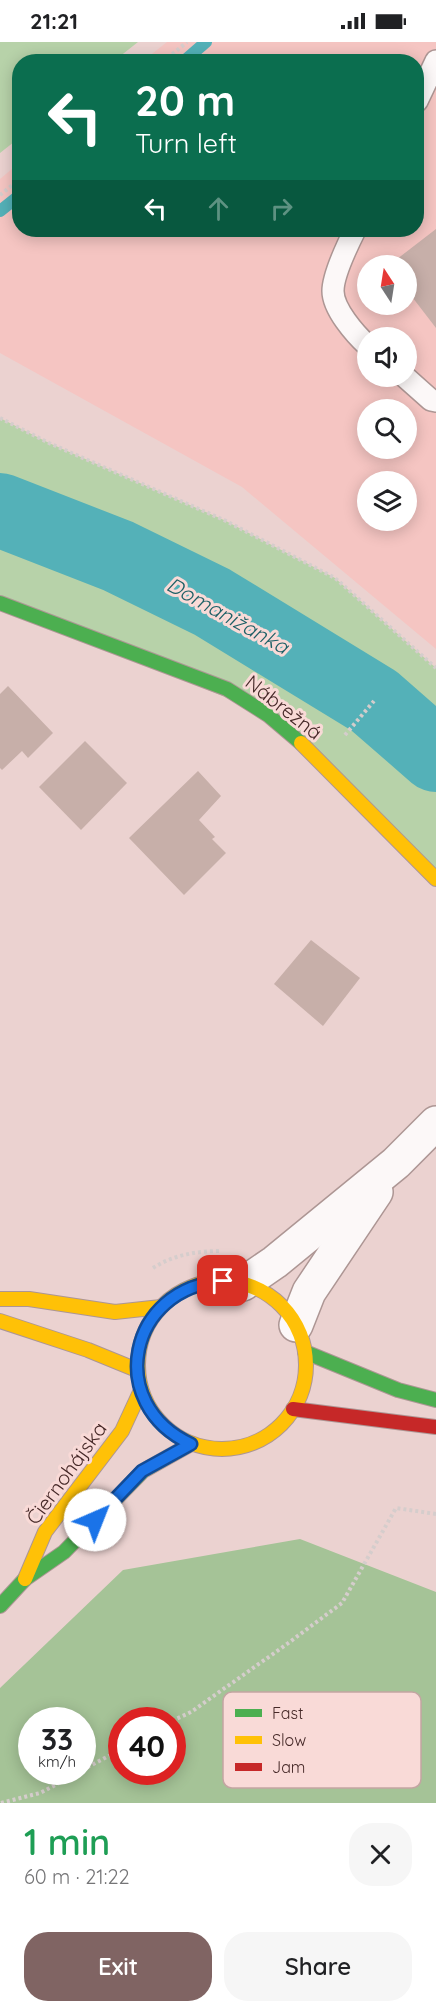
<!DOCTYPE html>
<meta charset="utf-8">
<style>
:root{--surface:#fff;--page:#f6f6f6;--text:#202124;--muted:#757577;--accent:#806463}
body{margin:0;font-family:Quicksand,sans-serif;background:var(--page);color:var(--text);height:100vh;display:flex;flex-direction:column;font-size:22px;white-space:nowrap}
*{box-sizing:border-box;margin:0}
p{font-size:20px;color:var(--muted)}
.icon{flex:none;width:33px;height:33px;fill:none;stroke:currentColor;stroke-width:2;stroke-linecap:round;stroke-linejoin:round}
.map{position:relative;height:1761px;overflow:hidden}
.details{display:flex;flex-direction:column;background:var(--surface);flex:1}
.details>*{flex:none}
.guide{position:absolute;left:12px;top:12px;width:412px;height:183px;border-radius:24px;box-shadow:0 3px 15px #0003;background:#0b6e4f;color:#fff;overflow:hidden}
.needle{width:39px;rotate:348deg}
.tools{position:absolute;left:357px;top:213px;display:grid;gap:12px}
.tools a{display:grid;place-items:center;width:60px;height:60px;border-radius:50%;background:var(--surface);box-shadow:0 3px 15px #0003;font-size:30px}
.speed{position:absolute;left:18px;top:1665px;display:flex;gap:12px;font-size:30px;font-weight:700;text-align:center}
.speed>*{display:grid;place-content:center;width:78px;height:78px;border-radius:50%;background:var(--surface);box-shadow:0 3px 15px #0003;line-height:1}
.speed small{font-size:15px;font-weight:400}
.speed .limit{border:9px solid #d22;background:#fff;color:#111}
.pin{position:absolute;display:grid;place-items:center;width:51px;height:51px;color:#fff;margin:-26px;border-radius:12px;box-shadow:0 3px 9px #0006}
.me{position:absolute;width:66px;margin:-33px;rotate:44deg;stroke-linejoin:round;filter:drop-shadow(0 0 4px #0008)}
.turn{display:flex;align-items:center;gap:21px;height:126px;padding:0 24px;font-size:27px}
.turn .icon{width:78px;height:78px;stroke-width:2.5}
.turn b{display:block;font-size:42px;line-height:51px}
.lanes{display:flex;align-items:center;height:57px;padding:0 24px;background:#0003;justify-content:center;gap:30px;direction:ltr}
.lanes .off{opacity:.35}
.round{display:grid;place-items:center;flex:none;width:63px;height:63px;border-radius:24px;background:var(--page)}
.overview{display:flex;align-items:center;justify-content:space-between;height:102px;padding:0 24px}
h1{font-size:36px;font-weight:600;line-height:45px;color:#1e9e55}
.button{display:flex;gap:12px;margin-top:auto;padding:12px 24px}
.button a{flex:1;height:69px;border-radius:24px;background:var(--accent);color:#fff;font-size:24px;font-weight:600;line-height:69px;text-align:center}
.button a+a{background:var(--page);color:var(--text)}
.status{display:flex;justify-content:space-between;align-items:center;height:42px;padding:0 30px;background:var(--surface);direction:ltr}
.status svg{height:16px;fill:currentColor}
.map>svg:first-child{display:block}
.built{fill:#f5c5c2;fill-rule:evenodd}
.green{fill:#b7d2a9}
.forest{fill:#a5c397;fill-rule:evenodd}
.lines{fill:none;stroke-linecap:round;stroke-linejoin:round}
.stream{stroke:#54b1b8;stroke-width:12}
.river{stroke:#54b1b8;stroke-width:74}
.building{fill:#c7afa9}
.lane-casing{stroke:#ad9694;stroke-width:24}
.street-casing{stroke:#ad9694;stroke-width:36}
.fast-casing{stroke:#ad9694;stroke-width:16}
.slow-casing{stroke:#ad9694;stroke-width:16}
.jam-casing{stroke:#ad9694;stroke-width:16}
.path{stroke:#d5cdcc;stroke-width:4;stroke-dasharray:3 3;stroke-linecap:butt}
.lane{stroke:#fcf8f8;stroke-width:21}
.street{stroke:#fcf8f8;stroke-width:33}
.fast{stroke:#4caf50;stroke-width:14}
.slow{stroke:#ffc107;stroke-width:14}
.jam{stroke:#c62828;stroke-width:14}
.route-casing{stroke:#114b97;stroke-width:15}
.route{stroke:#1a73e8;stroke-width:10}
.labels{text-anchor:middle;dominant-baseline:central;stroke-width:6;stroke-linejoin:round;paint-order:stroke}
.street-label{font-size:20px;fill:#462928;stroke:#f9dad7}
.water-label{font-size:21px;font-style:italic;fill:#1d6066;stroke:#f9dad7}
.key{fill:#f9dad7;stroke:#c3a5a2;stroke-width:1.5}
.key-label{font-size:16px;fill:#462928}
</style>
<div class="status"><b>21:21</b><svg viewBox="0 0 49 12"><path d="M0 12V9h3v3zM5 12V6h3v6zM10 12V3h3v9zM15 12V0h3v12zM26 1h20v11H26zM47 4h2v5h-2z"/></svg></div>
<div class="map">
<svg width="436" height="1761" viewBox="0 0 436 1761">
<rect width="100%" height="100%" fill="#ebd2d0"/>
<path class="built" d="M167 0H436V607L242 445 0 311V137L19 121 20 188H417V20L143 19ZM368 224H406V262H368ZM368 296H406V334H368ZM368 368H406V406H368ZM368 440H406V478H368Z"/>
<g class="green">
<path d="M0 0H138L114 19 20 20 19 96 0 111Z"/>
<path d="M0 376 49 401 224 478 335 536 436 626V837L268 673 0 561Z"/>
</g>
<path class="forest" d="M300 1497 436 1550V1761H0V1646L123 1528ZM32 1678H82V1730H32ZM122 1678H172V1730H122Z"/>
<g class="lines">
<g class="stream">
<path d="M183 20 206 0"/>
<path d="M0 169 20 153"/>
</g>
<path class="river" d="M0 468 118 514 212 560 374 659 436 713"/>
</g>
<g class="building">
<path d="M436 187V286L406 247V224H388Z"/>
<path d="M8 644 53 691 28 716 22 709 2 728 0 726V652Z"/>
<path d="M85 699 127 741 81 788 39 745Z"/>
<path d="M198 729 221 754 199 778 215 795 212 797 226 811 184 853 129 796Z"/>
<path d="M311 898 360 936 323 984 274 942Z"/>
</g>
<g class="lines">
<defs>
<g id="lane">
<path d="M417 59 436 19"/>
<path d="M355 188C348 202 333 233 333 249 333 267 355 292 368 304"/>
<path d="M404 334 431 358 436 359"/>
</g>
<g id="street">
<path d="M243 1242 275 1220 396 1121 436 1081"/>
<path d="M296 1283 309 1250 376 1150"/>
</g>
<g id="fast">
<path d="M0 561 227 647 268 673 301 701"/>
<path d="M305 1310 398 1348 436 1358"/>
<path d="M0 1564 25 1537 64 1510 143 1429 191 1402"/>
</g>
<g id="slow">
<path d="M301 701 436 837"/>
<circle cx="222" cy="1323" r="84"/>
<path d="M0 1257H29L115 1270 161 1265"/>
<path d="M0 1279 88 1308 137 1328"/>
<path d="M25 1537 45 1490 122 1389 141 1348"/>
</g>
<path id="jam" d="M293 1367 436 1385"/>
</defs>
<use href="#lane" class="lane-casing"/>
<use href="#street" class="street-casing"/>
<use href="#fast" class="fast-casing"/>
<use href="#slow" class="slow-casing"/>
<use href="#jam" class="jam-casing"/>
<g class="path">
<path d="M163 20 187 0"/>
<path d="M0 153 20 137"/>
<path d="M0 376 49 401 224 478 335 536 436 626"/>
<path d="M345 693 374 659"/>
<path d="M153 1226C173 1213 197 1209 221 1209"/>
<path d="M172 1679 191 1670 287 1602 342 1561 396 1466 436 1472"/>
<path d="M82 1728 122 1707"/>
<path d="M1 1761 40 1751 80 1730"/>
</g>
<use href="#lane" class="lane"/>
<use href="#street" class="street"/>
<use href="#fast" class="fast"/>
<use href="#slow" class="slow"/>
<use href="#jam" class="jam"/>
</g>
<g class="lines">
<defs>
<path id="route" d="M95 1478 142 1429 191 1402C104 1362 128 1245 223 1239"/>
</defs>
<use href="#route" class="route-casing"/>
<use href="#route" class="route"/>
</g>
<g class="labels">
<g class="street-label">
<text transform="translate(284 665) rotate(38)">Nábrežná</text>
<text transform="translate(66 1431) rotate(-54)">Čiernohájska</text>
</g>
<g class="water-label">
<text transform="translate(228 573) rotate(29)">Domanižanka</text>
</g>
</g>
<rect x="223" y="1650" width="198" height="96" rx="9" class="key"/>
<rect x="235" y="1667" width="27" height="8" fill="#4caf50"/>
<rect x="235" y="1694" width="27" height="8" fill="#ffc107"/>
<rect x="235" y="1721" width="27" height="8" fill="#c62828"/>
<g class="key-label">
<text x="272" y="1677">Fast</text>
<text x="272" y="1704">Slow</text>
<text x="272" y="1731">Jam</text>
</g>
</svg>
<div class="tools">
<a><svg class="needle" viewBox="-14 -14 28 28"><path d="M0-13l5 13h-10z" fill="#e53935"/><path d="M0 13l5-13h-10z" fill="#757577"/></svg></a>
<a><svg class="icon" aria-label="sound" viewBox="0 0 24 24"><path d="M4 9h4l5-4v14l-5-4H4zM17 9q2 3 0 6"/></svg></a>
<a><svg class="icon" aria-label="search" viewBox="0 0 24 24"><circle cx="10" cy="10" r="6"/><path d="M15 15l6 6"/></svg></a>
<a><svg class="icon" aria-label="layers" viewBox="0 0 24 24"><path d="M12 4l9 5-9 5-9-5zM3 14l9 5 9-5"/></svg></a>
</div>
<div class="speed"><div>33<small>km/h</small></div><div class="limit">40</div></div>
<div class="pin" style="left:223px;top:1239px;background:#d93025"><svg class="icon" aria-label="arrive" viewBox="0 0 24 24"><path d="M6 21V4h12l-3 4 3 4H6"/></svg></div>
<svg class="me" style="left:95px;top:1478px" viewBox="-20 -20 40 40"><circle r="19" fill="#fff"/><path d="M0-13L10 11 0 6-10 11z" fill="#1a73e8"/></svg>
<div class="guide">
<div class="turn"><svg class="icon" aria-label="left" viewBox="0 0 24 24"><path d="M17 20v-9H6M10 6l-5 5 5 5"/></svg><div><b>20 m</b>Turn left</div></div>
<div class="lanes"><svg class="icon" aria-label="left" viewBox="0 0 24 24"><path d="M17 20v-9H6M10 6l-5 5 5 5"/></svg><svg class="icon off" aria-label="ahead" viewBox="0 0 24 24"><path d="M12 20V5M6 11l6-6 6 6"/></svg><svg class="icon off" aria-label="right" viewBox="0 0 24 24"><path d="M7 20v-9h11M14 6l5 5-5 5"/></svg></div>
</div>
</div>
<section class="details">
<div class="overview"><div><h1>1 min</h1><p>60 m · 21:22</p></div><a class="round"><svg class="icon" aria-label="close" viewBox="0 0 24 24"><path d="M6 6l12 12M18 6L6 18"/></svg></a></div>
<div class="button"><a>Exit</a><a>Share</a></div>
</section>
